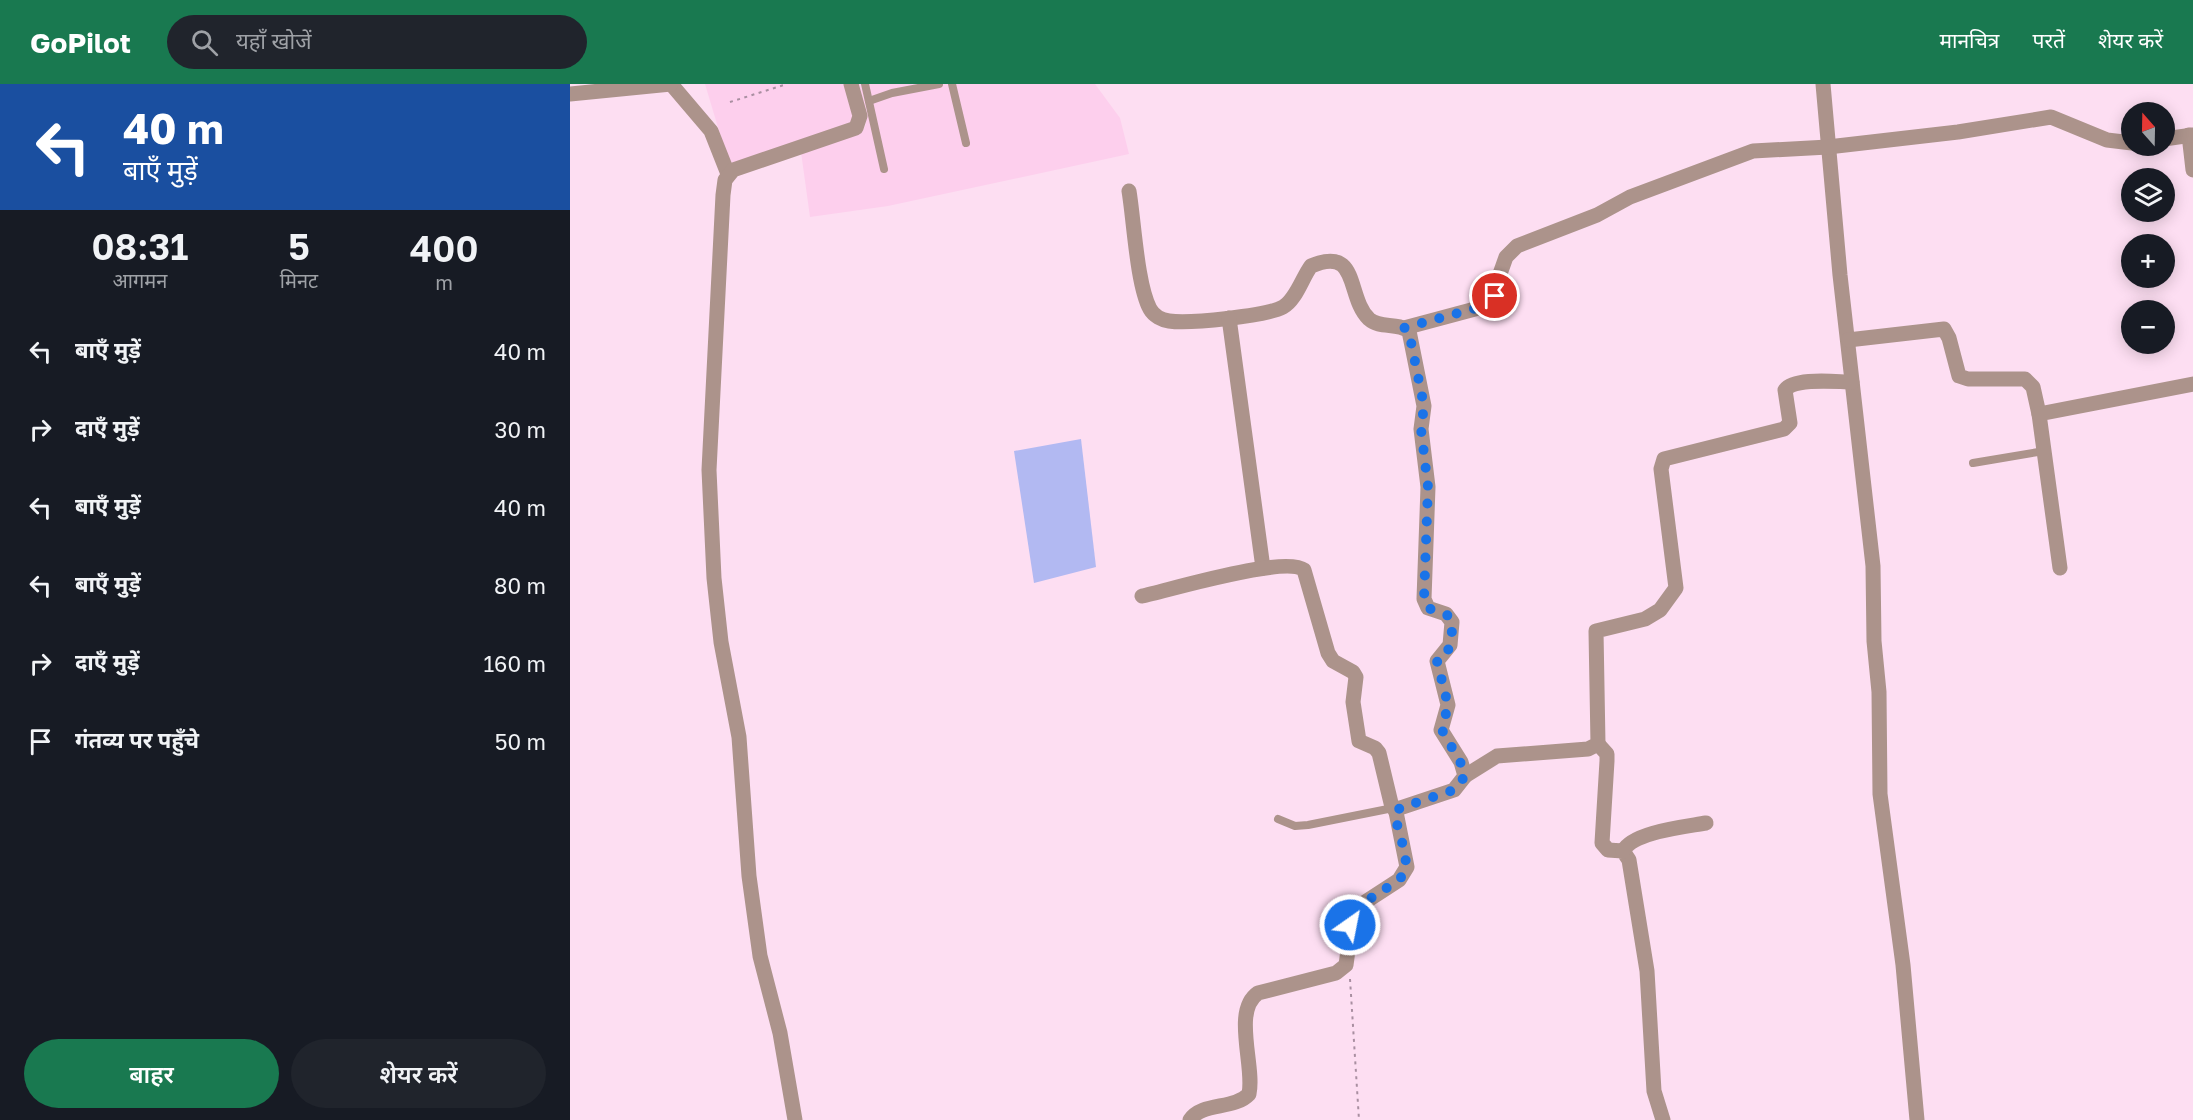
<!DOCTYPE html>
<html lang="hi">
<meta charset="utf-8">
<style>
:root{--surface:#171b24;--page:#20242c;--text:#f1f3f6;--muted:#9ea1a6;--accent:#197950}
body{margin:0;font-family:"Golos Text","Noto Sans Devanagari",sans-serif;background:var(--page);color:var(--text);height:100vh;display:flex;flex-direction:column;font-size:22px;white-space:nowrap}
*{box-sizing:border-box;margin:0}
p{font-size:20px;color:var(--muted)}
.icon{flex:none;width:33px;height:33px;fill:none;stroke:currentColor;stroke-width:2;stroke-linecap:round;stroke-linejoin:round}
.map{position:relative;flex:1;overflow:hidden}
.sheet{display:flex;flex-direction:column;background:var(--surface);width:570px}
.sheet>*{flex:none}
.hud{background:#1a4fa0;color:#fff;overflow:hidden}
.needle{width:39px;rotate:340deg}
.controls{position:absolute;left:1551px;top:18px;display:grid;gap:12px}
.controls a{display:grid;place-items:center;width:54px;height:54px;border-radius:50%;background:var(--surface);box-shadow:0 3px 15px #0003;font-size:30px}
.pin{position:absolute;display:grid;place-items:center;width:51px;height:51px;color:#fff;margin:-26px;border:3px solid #fff;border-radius:50%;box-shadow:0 2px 6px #0007}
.me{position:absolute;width:66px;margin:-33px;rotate:33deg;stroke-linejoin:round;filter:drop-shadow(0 0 4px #0008)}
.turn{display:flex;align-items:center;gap:21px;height:126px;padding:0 24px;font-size:27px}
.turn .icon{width:78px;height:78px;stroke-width:2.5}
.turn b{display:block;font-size:42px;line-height:51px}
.eta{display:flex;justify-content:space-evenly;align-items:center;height:102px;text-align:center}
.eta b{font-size:36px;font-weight:600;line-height:42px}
.button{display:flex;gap:12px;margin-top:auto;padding:12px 24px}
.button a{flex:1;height:69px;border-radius:36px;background:var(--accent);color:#fff;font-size:24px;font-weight:600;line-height:69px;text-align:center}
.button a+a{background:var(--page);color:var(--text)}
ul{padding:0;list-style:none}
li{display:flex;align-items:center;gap:18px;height:78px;padding:0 24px}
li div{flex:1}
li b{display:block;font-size:22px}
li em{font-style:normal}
header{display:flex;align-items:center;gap:36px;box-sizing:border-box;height:84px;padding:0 30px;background:var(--accent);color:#fff}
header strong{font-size:28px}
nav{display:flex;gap:33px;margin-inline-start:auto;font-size:21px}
.search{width:420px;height:54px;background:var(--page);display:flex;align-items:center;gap:15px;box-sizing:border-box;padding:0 21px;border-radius:33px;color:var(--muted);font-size:22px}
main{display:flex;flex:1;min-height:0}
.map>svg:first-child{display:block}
.built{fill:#fdcfed}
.water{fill:#b2b9f2}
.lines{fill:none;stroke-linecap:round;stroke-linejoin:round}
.path{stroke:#a98fa1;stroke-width:2;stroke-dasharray:3 4.5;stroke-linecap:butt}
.lane{stroke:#ac938b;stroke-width:8}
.street{stroke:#ac938b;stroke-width:15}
.route{stroke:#1a73e8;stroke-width:10;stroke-dasharray:0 18}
</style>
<header>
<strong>GoPilot</strong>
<div class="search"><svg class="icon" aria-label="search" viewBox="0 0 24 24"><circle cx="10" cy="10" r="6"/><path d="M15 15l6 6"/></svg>यहाँ खोजें</div>
<nav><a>मानचित्र</a><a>परतें</a><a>शेयर करें</a></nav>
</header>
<main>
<section class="sheet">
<div class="hud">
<div class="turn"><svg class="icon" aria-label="left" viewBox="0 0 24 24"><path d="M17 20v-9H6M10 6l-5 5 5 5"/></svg><div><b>40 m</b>बाएँ मुड़ें</div></div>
</div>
<div class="eta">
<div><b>08:31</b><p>आगमन</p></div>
<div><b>5</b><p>मिनट</p></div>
<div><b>400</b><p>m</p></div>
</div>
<ul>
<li><svg class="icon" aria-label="left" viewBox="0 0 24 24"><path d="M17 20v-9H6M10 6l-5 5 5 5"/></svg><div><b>बाएँ मुड़ें</b></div><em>40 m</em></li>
<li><svg class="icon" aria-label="right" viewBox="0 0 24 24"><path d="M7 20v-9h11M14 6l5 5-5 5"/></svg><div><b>दाएँ मुड़ें</b></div><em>30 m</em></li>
<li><svg class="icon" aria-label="left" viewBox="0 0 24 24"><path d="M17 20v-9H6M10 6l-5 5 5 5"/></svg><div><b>बाएँ मुड़ें</b></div><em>40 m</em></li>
<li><svg class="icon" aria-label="left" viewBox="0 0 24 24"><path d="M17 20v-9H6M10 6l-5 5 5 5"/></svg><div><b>बाएँ मुड़ें</b></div><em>80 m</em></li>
<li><svg class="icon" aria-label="right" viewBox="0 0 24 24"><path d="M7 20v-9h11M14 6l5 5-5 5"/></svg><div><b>दाएँ मुड़ें</b></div><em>160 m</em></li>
<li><svg class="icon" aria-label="arrive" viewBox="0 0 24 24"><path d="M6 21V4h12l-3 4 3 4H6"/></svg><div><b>गंतव्य पर पहुँचे</b></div><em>50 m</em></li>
</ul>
<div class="button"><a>बाहर</a><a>शेयर करें</a></div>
</section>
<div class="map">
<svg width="1623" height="1036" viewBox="0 0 1623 1036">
<rect width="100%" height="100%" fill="#fddef2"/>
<g class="built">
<path d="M135 0H277L284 32 279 43 159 80Z"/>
<path d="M286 0H525L550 34 559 70 318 122 240 133 231 68 293 46 296 40Z"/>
</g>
<path class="water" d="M511 355 526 483 464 499 444 367Z"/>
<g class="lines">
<g class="path">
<path d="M160 18 217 0"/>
<path d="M780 895 789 1036"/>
</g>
<g class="lane">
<path d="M295 0 314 85"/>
<path d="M382 0 396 59"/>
<path d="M299 17 322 9 369 0"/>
<path d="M1403 379 1474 367"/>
<path d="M708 735 725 742 738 741 823 724"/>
</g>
<g class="street">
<path d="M101 0 141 47 158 90"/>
<path d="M1253 0 1270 191 1303 482 1304 557 1309 608 1310 710 1333 881 1347 1036"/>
<path d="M0 10 101 0"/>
<path d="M1619 51 1623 86"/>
<path d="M1594 55 1623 51"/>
<path d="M559 107C564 137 567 201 580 225 584 232 592 236 599 237 619 240 697 232 713 223 726 216 732 194 741 182 790 161 776 213 799 235 810 245 827 238 839 247L854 322 851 345 858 403 854 515 858 524 876 530 882 538 880 561 867 577 878 621 871 646 891 678 895 692 884 706 830 724 826 728 837 783 829 796 789 822 783 829 776 881 766 889 688 909C662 927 685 982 679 1010 664 1026 632 1018 620 1036"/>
<path d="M659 234 693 484"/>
<path d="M834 244 905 225 920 218 936 173 947 162 1027 131 1060 113 1183 67 1258 63 1388 48 1481 33 1537 56 1562 59"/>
<path d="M1278 256 1374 245 1379 254 1389 292 1398 295H1455L1463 303 1469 330"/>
<path d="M1490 484 1469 330 1623 300"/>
<path d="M572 512C600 506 715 471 734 486L758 569 763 577 783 588 786 593 783 618 789 657 805 664 809 669 821 719 826 728"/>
<path d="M1028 660 1037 670V677L1032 759 1038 766 1053 767 1059 776 1077 887 1084 1007 1093 1036"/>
<path d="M895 692 927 672 1018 665 1028 660 1026 547 1075 535 1090 526 1106 504 1091 385 1094 375 1214 345 1220 339 1215 306C1225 293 1266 298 1282 298"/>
<path d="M1053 767C1063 748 1114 743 1136 739"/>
<path d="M225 1036 210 949 190 872 179 792 169 653 151 558 144 494 139 386 153 111 155 96 163 86 286 44 290 32 281 0"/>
</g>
</g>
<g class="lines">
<path class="route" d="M780 841 789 822 829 796C846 776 825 752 826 728L830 724 884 706 895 692 894 685 872 646 878 621 867 577 868 573 878 567 882 547 879 532 858 524 854 515 858 403 851 345 854 322 840 253 834 244 914 222 925 212"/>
</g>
</svg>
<div class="controls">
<a><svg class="needle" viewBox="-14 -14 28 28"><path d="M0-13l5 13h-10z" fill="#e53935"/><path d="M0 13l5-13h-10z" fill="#9ea1a6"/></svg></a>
<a><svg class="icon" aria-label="layers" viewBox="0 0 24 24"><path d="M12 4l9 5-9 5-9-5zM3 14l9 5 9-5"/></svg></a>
<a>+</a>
<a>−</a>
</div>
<div class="pin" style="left:925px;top:212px;background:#d93025"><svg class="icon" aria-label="arrive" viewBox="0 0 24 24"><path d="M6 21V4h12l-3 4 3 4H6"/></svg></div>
<svg class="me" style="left:780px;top:841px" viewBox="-20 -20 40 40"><circle r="17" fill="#1a73e8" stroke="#fff" stroke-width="3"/><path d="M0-11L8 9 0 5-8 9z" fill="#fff"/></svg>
</div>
</main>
